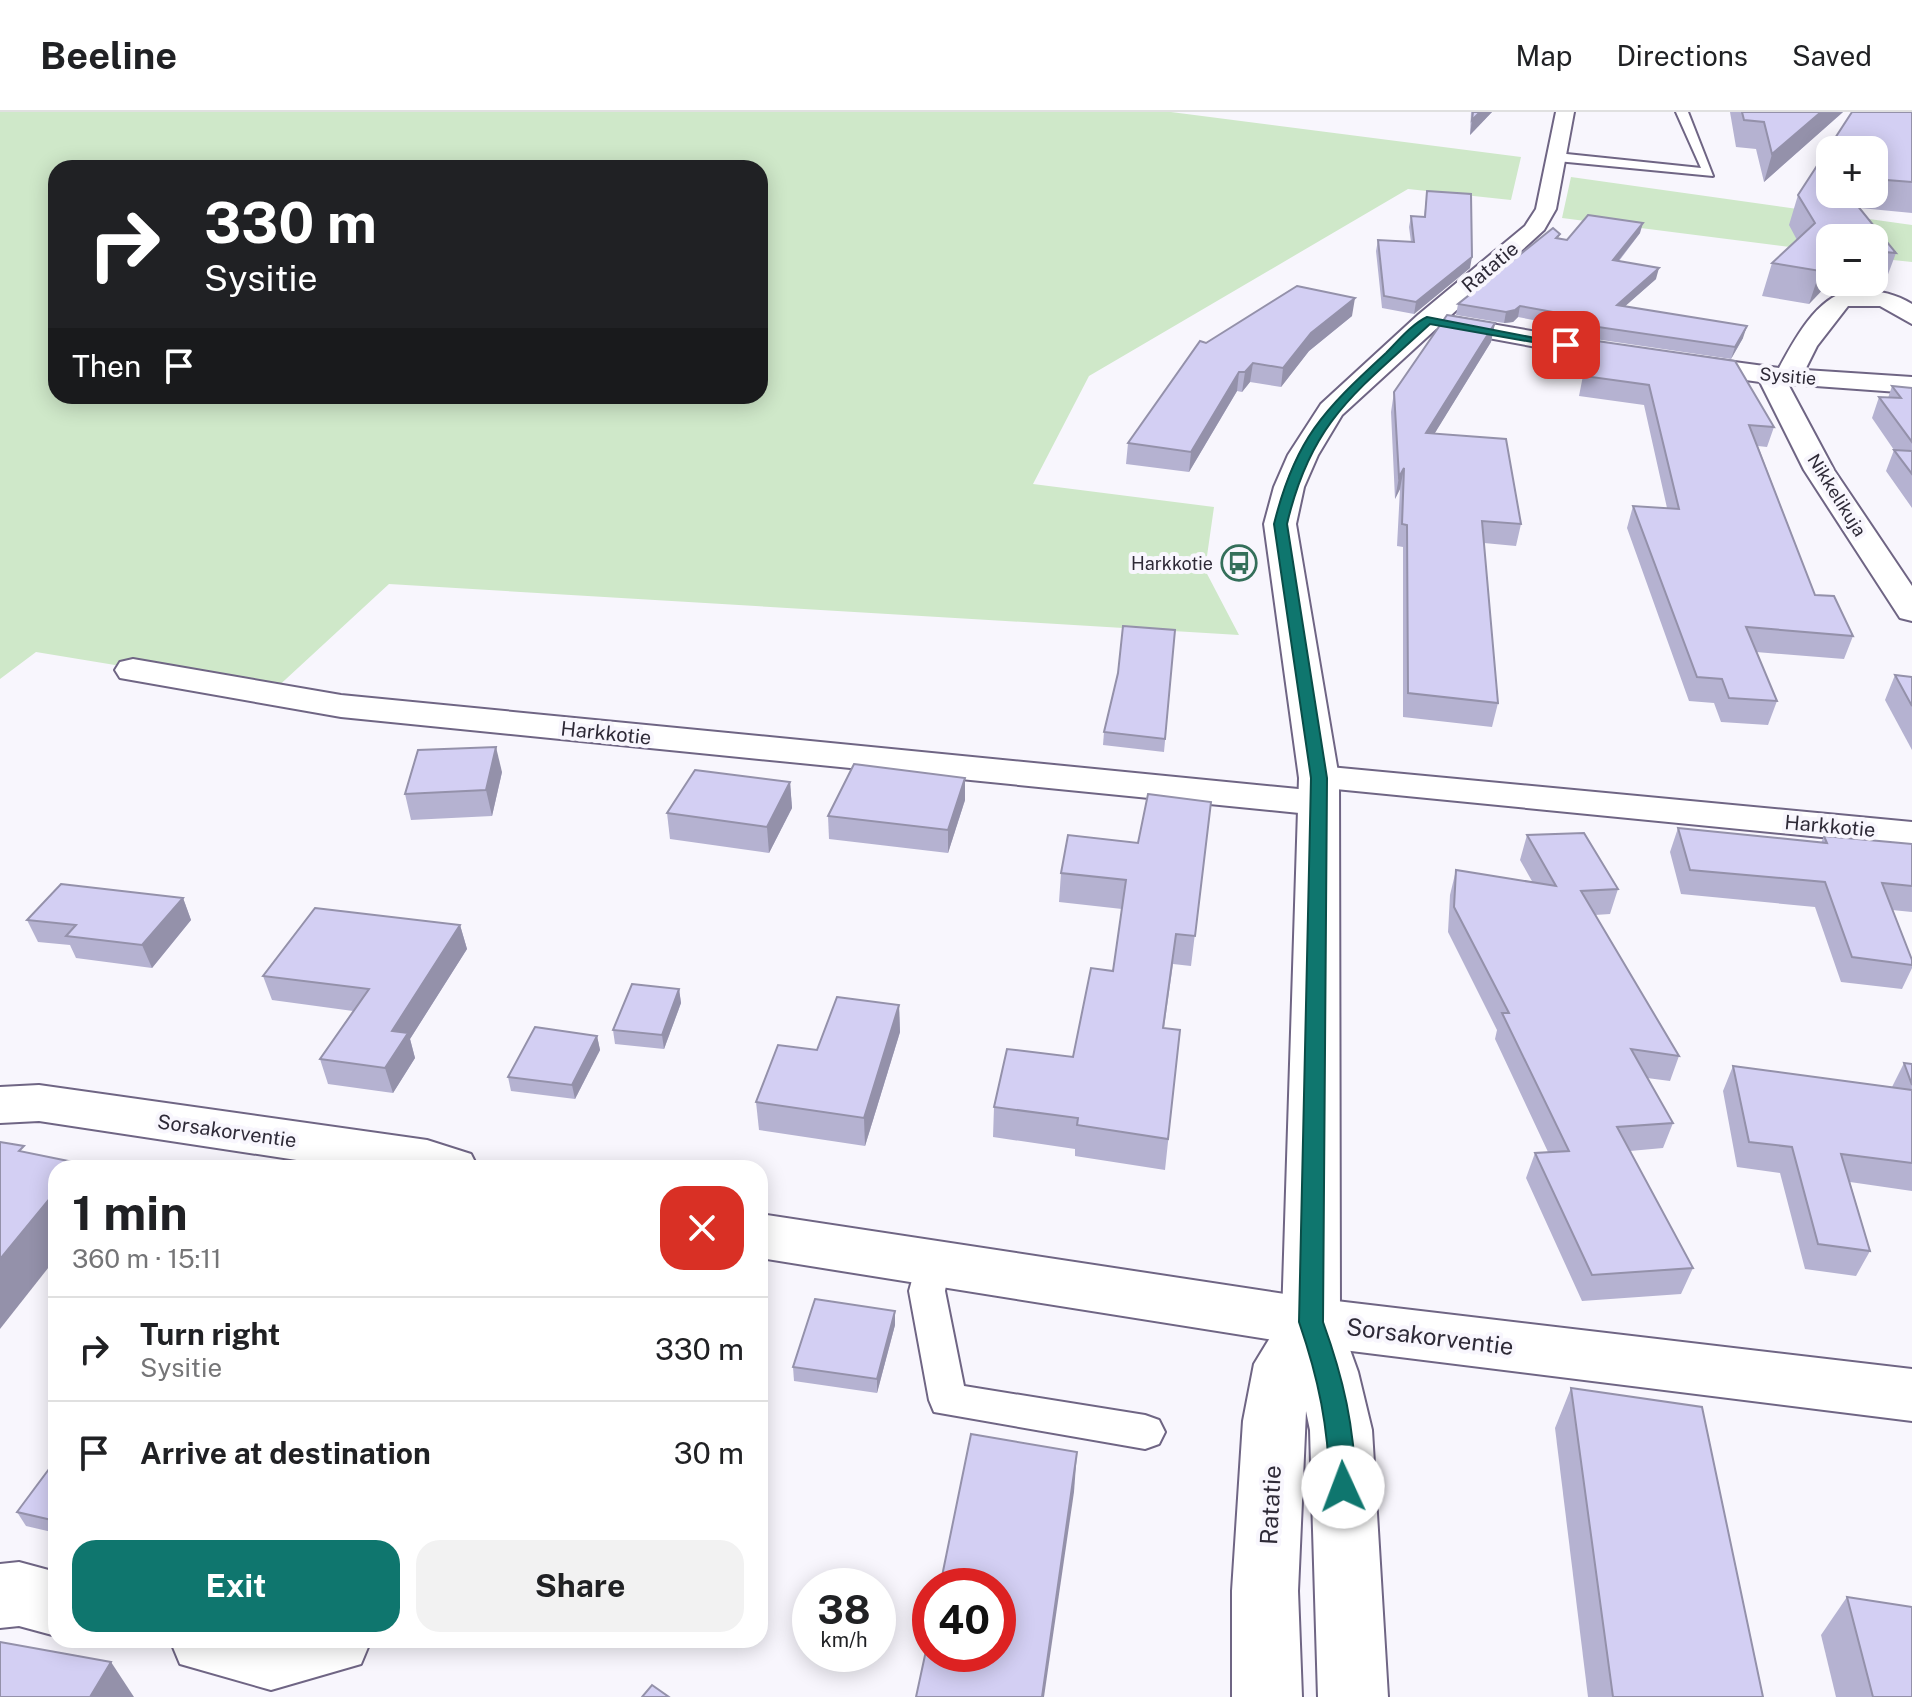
<!DOCTYPE html>
<meta charset="utf-8">
<style>
:root{--surface:#fff;--page:#f2f2f2;--text:#202124;--muted:#757577;--line:#e0e0e0;--accent:#0f766e}
body{margin:0;font-family:"Public Sans",sans-serif;background:var(--page);color:var(--text);height:100vh;display:flex;flex-direction:column;font-size:30px;white-space:nowrap}
*{box-sizing:border-box;margin:0}
p{font-size:26px;color:var(--muted)}
.icon{flex:none;width:44px;height:44px;fill:none;stroke:currentColor;stroke-width:2;stroke-linecap:round;stroke-linejoin:round}
.map{position:relative;flex:1;overflow:hidden}
.side{position:absolute;left:48px;top:1048px;width:720px;height:488px;display:flex;flex-direction:column;background:var(--surface);border-radius:24px;box-shadow:0 4px 20px #0003}
.side>*{flex:none}
.guide{position:absolute;left:48px;top:48px;width:720px;height:244px;border-radius:24px;box-shadow:0 4px 20px #0003;background:#202124;color:#fff;overflow:hidden}
.tools{position:absolute;left:1816px;top:24px;display:grid;gap:16px}
.tools a{display:grid;place-items:center;width:72px;height:72px;border-radius:16px;background:var(--surface);box-shadow:0 4px 20px #0003;font-size:40px}
.speed{position:absolute;left:792px;top:1456px;display:flex;gap:16px;font-size:40px;font-weight:700;text-align:center}
.speed>*{display:grid;place-content:center;width:104px;height:104px;border-radius:50%;background:var(--surface);box-shadow:0 4px 20px #0003;line-height:1}
.speed small{font-size:20px;font-weight:400}
.speed .limit{border:12px solid #d22;background:#fff;color:#111}
.pin{position:absolute;display:grid;place-items:center;width:68px;height:68px;color:#fff;margin:-34px;border-radius:16px;box-shadow:0 4px 12px #0006}
.me{position:absolute;width:88px;margin:-44px;rotate:358deg;stroke-linejoin:round;filter:drop-shadow(0 0 6px #0008)}
.turn{display:flex;align-items:center;gap:28px;height:168px;padding:0 24px;font-size:36px}
.turn .icon{width:104px;height:104px;stroke-width:2.5}
.turn b{display:block;font-size:56px;line-height:68px}
.then{display:flex;align-items:center;height:76px;padding:0 24px;background:#0003;gap:16px;font-size:30px}
.round{display:grid;place-items:center;flex:none;width:84px;height:84px;border-radius:24px;background:var(--page)}
.head{display:flex;align-items:center;justify-content:space-between;height:136px;padding:0 24px}
h1{font-size:48px;font-weight:700;line-height:60px}
.cta{display:flex;gap:16px;margin-top:auto;padding:16px 24px}
.cta a{flex:1;height:92px;border-radius:24px;background:var(--accent);color:#fff;font-size:32px;font-weight:700;line-height:92px;text-align:center}
.cta a+a{background:var(--page);color:var(--text)}
ul{padding:0;list-style:none}
li{display:flex;align-items:center;gap:24px;height:104px;padding:0 24px;border-top:2px solid var(--line)}
li div{flex:1}
li b{display:block;font-size:30px}
li em{font-style:normal}
header{display:flex;align-items:center;gap:48px;box-sizing:border-box;height:112px;padding:0 40px;background:var(--surface);border-bottom:2px solid var(--line)}
header strong{font-size:38px}
nav{display:flex;gap:44px;margin-inline-start:auto;font-size:28px}
.map>svg:first-child{display:block}
.green{fill:#cfe8c9;fill-rule:evenodd}
.lines{fill:none;stroke-linecap:round;stroke-linejoin:round}
.service-casing{stroke:#6f6584;stroke-width:4}
.minor-casing{stroke:#6f6584;stroke-width:4}
.tertiary-casing{stroke:#6f6584;stroke-width:4}
.service{fill:#fff;fill-rule:evenodd}
.minor{fill:#fff;fill-rule:evenodd}
.tertiary{fill:#fff;fill-rule:evenodd}
.wall{fill:#b5b2d1;fill-rule:evenodd}
.shaded-wall{fill:#9491aa}
.building{fill:#d3cff3;stroke:#9491aa;stroke-width:2}
.route{fill:#0f766e;stroke:#0a4d48;stroke-width:2}
.labels{text-anchor:middle;dominant-baseline:central;stroke-width:8;stroke-linejoin:round;paint-order:stroke}
.far-street-label{font-size:18px;fill:#2e2a37;stroke:#f8f6fd}
.far-poi-label{font-size:18px;fill:#2e2a37;stroke:#f8f6fd;text-anchor:end}
.street-label{font-size:20px;fill:#2e2a37;stroke:#f8f6fd}
.near-street-label{font-size:24px;fill:#2e2a37;stroke:#f8f6fd}
</style>
<header>
<strong>Beeline</strong>
<nav><a>Map</a><a>Directions</a><a>Saved</a></nav>
</header>
<div class="map">
<svg width="1912" height="1585" viewBox="0 0 1912 1585">
<rect width="100%" height="100%" fill="#f8f6fd"/>
<g class="green">
<path d="M0 0H1171L1521 45 1511 88 1408 77 1089 264 1033 372 1214 395 1205 458 1239 523 389 472 273 579 36 540 0 567ZM56 56H760V284H56Z"/>
<path d="M1571 65 1912 113V150L1874 146V126H1830V140L1562 106Z"/>
</g>
<g class="lines">
<defs>
<g id="service">
<path d="M1676 0H1688L1713 64 1557 49 1551 45 1557 41 1701 56Z"/>
<path d="M932 1139 945 1143 950 1153 945 1179 964 1274 1145 1303 1159 1308 1165 1320 1159 1332 1145 1337 934 1300 929 1288 909 1179 919 1143Z"/>
</g>
<g id="minor">
<path d="M1849 179C1871 177 1893 180 1912 192V212L1880 194H1848L1817 234 1805 258 1912 265V281L1788 272 1834 358 1912 474V509L1900 506 1804 358 1760 270 1623 251 1434 216 1422 209 1434 202 1623 235 1779 256C1794 228 1817 185 1849 179Z"/>
<path d="M133 547 341 583 1319 679 1333 682 1339 691 1333 700 1319 703 341 605 120 566 115 558 120 550Z"/>
<path d="M1319 654 1912 710V734L1305 674 1299 666 1305 658Z"/>
<path d="M39 973 427 1028 471 1042 478 1056H349L39 1009 0 1011V975Z"/>
<path d="M760 1102 1311 1186 1912 1257V1309L1311 1234 760 1146Z"/>
<path d="M19 1450 56 1460V1524L19 1514 0 1516V1452Z"/>
<path d="M170 1528H371L361 1552 271 1578 180 1552Z"/>
</g>
<path id="tertiary" d="M1556 0H1574L1556 97 1544 118 1342 303 1318 343 1304 375 1296 412 1339 666 1340 1210 1358 1260 1372 1318 1388 1585H1318L1310 1318 1306 1299 1298 1479 1302 1585H1232V1479L1243 1309 1254 1252 1282 1206 1299 666 1264 412 1274 375 1288 343 1321 292 1418 203 1525 114 1536 97Z"/>
</defs>
<use href="#service" class="service-casing"/>
<use href="#minor" class="minor-casing"/>
<use href="#tertiary" class="tertiary-casing"/>
<use href="#service" class="service"/>
<use href="#minor" class="minor"/>
<use href="#tertiary" class="tertiary"/>
</g>
<g class="wall">
<path d="M1471 0H1492L1470 23Z"/>
<path d="M1730 0H1843L1764 70 1756 37 1736 35Z"/>
<path d="M1852 0H1912V101L1860 96 1896 141 1884 173 1846 170H1874V126H1830V170L1809 192 1762 184 1772 151 1797 128 1789 113 1798 83ZM1830 38H1874V82H1830Z"/>
<path d="M1427 79 1470 156 1414 202 1382 196 1376 139 1378 128 1411 130 1409 115 1411 104 1424 105Z"/>
<path d="M1640 121 1619 149 1656 167 1625 194 1743 226 1731 247 1588 226 1590 219 1518 205 1513 210 1504 211 1456 203 1458 192 1560 122 1558 127 1567 128Z"/>
<path d="M1352 204 1309 239 1281 275 1250 270 1242 280 1237 279 1189 360 1126 352 1128 331 1206 231Z"/>
<path d="M1495 211 1491 230 1434 322 1521 412 1516 434 1484 431 1498 591 1492 615 1403 605V435L1397 434 1400 377 1395 387 1391 300 1394 280Z"/>
<path d="M1590 228 1774 315 1767 335 1758 334 1815 483 1853 524 1844 547 1756 540 1777 589 1768 613 1721 610 1714 591 1689 589 1627 416 1633 394 1667 396 1644 293 1579 284Z"/>
<path d="M1892 274 1912 276V396L1886 359 1894 338 1872 306 1879 285 1888 286Z"/>
<path d="M1175 518 1164 640 1103 633 1104 620Z"/>
<path d="M1895 563 1912 565V638L1885 588Z"/>
<path d="M502 660 492 704 411 708 405 682Z"/>
<path d="M965 666V688L948 741 829 727 828 704Z"/>
<path d="M790 670 792 696 769 741 670 727 667 701Z"/>
<path d="M1211 690 1191 854 1173 852 1164 916 1180 918 1165 1058 1075 1044V1037L993 1025 994 995 1073 945 1113 859 1122 797 1059 790 1061 761 1138 731Z"/>
<path d="M1678 716 1821 731 1824 724 1912 732V800L1892 798 1912 848V856L1902 877 1841 870 1815 795 1681 782 1670 740Z"/>
<path d="M1527 723 1618 777 1610 802 1595 803 1679 944 1670 969 1647 966 1673 1011 1663 1036 1630 1039 1693 1156 1681 1182 1582 1189 1526 1066 1535 1041 1548 1040 1495 927 1497 918 1448 820 1450 783 1456 758 1533 771 1520 748Z"/>
<path d="M183 786 191 808 152 856 76 846 70 833 38 830 27 808Z"/>
<path d="M460 813 467 837 410 927 415 946 393 981 328 972 320 947 353 899 272 888 263 864Z"/>
<path d="M679 877 681 891 664 937 615 932 613 918Z"/>
<path d="M899 893 900 920 865 1034 759 1018 756 990 817 938Z"/>
<path d="M597 924 600 938 575 987 511 979 508 965Z"/>
<path d="M1904 951 1912 952V1079L1850 1070 1870 1139 1856 1164 1805 1157 1780 1061 1737 1055 1723 979 1733 954 1892 975Z"/>
<path d="M895 1199V1213L877 1281 794 1269 793 1255Z"/>
<path d="M1571 1276 1763 1585H1588L1555 1316Z"/>
<path d="M56 1349V1421L26 1414 17 1400Z"/>
<path d="M1847 1485 1912 1585H1836L1821 1523Z"/>
</g>
<g class="shaded-wall">
<path d="M1480 0H1492L1470 23 1472 8Z"/>
<path d="M1821 0H1843L1764 70 1772 42Z"/>
<path d="M1643 111 1640 121 1611 158 1613 148Z"/>
<path d="M1472 145 1470 156 1414 202 1416 190Z"/>
<path d="M1830 149V170L1809 192 1820 159Z"/>
<path d="M1659 156 1656 167 1614 204 1617 193Z"/>
<path d="M1355 186 1352 204 1309 239 1281 275 1283 256 1311 221Z"/>
<path d="M1520 194 1518 205 1513 210 1504 211 1506 200Z"/>
<path d="M1495 211 1491 230 1422 342 1426 321Z"/>
<path d="M1747 214 1743 226 1731 247 1735 235Z"/>
<path d="M1253 251 1250 270 1242 280 1245 260Z"/>
<path d="M1239 260 1237 279 1189 360 1191 340Z"/>
<path d="M1404 356 1400 377 1395 387 1399 365Z"/>
<path d="M496 635 502 660 492 704 486 678Z"/>
<path d="M965 666V688L948 741V718Z"/>
<path d="M790 670 792 696 769 741 767 715Z"/>
<path d="M183 786 191 808 152 856 142 833Z"/>
<path d="M460 813 467 837 410 927 415 946 393 981 385 956 392 919Z"/>
<path d="M679 877 681 891 664 937 662 923Z"/>
<path d="M899 893 900 920 865 1034 864 1006Z"/>
<path d="M597 924 600 938 575 987 572 973Z"/>
<path d="M56 1079V1146L0 1217V1147Z"/>
<path d="M895 1199V1213L877 1281V1267Z"/>
<path d="M1077 1340 1074 1380 1044 1585H1042Z"/>
<path d="M111 1550 134 1585H90Z"/>
</g>
<g class="building">
<path d="M1473 0H1480L1472 8Z"/>
<path d="M1742 0H1821L1772 42 1764 10 1744 8Z"/>
<path d="M1852 0H1912V70L1874 67V38H1830V82H1848L1896 141 1874 139V126H1830V149L1820 159 1772 151 1815 111 1798 83Z"/>
<path d="M1427 79 1471 82 1472 145 1416 190 1384 184 1378 128 1414 130 1411 104 1425 105Z"/>
<path d="M1588 103 1643 111 1613 148 1659 156 1617 193 1747 214 1735 235 1591 214 1592 207 1520 194 1515 198 1506 200 1458 192 1553 116 1560 122 1556 126 1567 128Z"/>
<path d="M1297 174 1355 186 1311 221 1283 256 1253 251 1245 260H1239L1191 340 1128 331 1200 229 1206 231Z"/>
<path d="M1447 203 1495 211 1426 321 1506 327 1521 412 1482 409 1498 591 1408 581 1407 413 1402 412 1404 356 1399 365 1394 280Z"/>
<path d="M1590 228 1735 249 1774 315 1749 313 1815 483 1834 484 1853 524 1746 515 1777 589 1729 586 1722 567 1697 565 1633 394 1679 397 1649 273 1584 264Z"/>
<path d="M1892 274 1912 276V330L1879 285 1901 286Z"/>
<path d="M1894 338 1912 339V362Z"/>
<path d="M1123 514 1175 518 1165 627 1104 620 1118 561Z"/>
<path d="M1895 563 1912 565V594Z"/>
<path d="M496 635 486 678 405 682 418 638Z"/>
<path d="M854 652 965 666 948 718 828 704Z"/>
<path d="M695 658 790 670 767 715 667 701Z"/>
<path d="M1148 682 1211 690 1195 824 1176 822 1163 916 1180 918 1168 1027 1077 1013 1078 1006 994 995 1007 937 1073 945 1091 856 1113 859 1126 768 1061 761 1068 723 1138 731Z"/>
<path d="M1678 716 1827 731 1824 724 1912 732V774L1882 771 1912 848V853L1852 845 1825 770 1690 758Z"/>
<path d="M1584 721 1618 777 1581 779 1679 944 1631 937 1673 1011 1617 1015 1693 1156 1592 1163 1535 1041 1569 1039 1502 901H1509L1454 795 1456 758 1556 774 1527 723Z"/>
<path d="M61 772 183 786 142 833 66 824 76 813 27 808Z"/>
<path d="M315 796 460 813 392 919 408 921 385 956 320 947 369 877 263 864Z"/>
<path d="M632 872 679 877 662 923 613 918Z"/>
<path d="M837 885 899 893 864 1006 756 990 778 933 817 938Z"/>
<path d="M535 915 597 924 572 973 508 965Z"/>
<path d="M1904 951 1912 952V973Z"/>
<path d="M1733 954 1912 978V1051L1841 1042 1870 1139 1818 1132 1792 1035 1749 1030Z"/>
<path d="M0 1030 24 1034 19 1039 78 1051 74 1056H56V1079L0 1147Z"/>
<path d="M815 1187 895 1199 877 1267 793 1255Z"/>
<path d="M1571 1276 1702 1295 1763 1585H1613Z"/>
<path d="M971 1322 1077 1340 1042 1585H916L930 1520V1542H998V1474H940Z"/>
<path d="M55 1349H56V1409L17 1400Z"/>
<path d="M1847 1485 1912 1495V1585H1873Z"/>
<path d="M0 1530 111 1550 90 1585H0Z"/>
<path d="M652 1573 669 1585H642Z"/>
</g>
<path class="route" d="M1427 205 1571 233 1566 236 1430 212C1356 280 1311 309 1287 412L1327 666 1323 1210C1344 1268 1354 1314 1356 1375L1352 1384 1343 1387 1334 1384 1330 1375C1328 1314 1319 1268 1299 1210L1311 666 1274 412C1295 327 1323 299 1386 241 1398 229 1412 212 1427 205Z"/>
<defs>
<symbol id="bus-ring" viewBox="-11 -11 22 22"><circle r="9.5" fill="#f8f6fd" stroke="#346f5a" stroke-width="1.5"/><path d="M-5-6H5V4H4V6H2V4H-2V6H-4V4H-5ZM-3.5-4V0h7V-4ZM-3.5 1.2v1.5H-2V1.2ZM2 1.2v1.5H3.5V1.2Z" fill="#346f5a"/></symbol>
</defs>
<g fill-rule="evenodd">
<use href="#bus-ring" x="1219" y="431" width="40" height="40"/>
</g>
<g class="labels">
<g class="far-street-label">
<text transform="translate(1788 264) rotate(5)">Sysitie</text>
<text transform="translate(1837 383) rotate(58)">Nikkelikuja</text>
</g>
<g class="far-poi-label">
<text x="1213" y="451">Harkkotie</text>
</g>
<g class="street-label">
<text transform="translate(1490 155) rotate(-40)">Ratatie</text>
<text transform="translate(606 621) rotate(6)">Harkkotie</text>
<text transform="translate(1830 714) rotate(5)">Harkkotie</text>
<text transform="translate(227 1019) rotate(8)">Sorsakorventie</text>
</g>
<g class="near-street-label">
<text transform="translate(1430 1224) rotate(7)">Sorsakorventie</text>
<text transform="translate(1270 1393) rotate(-87)">Ratatie</text>
</g>
</g>
</svg>
<div class="tools">
<a>+</a>
<a>−</a>
</div>
<div class="speed"><div>38<small>km/h</small></div><div class="limit">40</div></div>
<div class="pin" style="left:1566px;top:233px;background:#d93025"><svg class="icon" aria-label="arrive" viewBox="0 0 24 24"><path d="M6 21V4h12l-3 4 3 4H6"/></svg></div>
<svg class="me" style="left:1343px;top:1375px" viewBox="-20 -20 40 40"><circle r="19" fill="#fff"/><path d="M0-13L10 11 0 6-10 11z" fill="#0f766e"/></svg>
<div class="guide">
<div class="turn"><svg class="icon" aria-label="right" viewBox="0 0 24 24"><path d="M7 20v-9h11M14 6l5 5-5 5"/></svg><div><b>330 m</b>Sysitie</div></div>
<div class="then">Then<svg class="icon" aria-label="arrive" viewBox="0 0 24 24"><path d="M6 21V4h12l-3 4 3 4H6"/></svg></div>
</div>
<section class="side">
<div class="head"><div><h1>1 min</h1><p>360 m · 15:11</p></div><a class="round" style="background:#d93025;color:#fff"><svg class="icon" aria-label="close" viewBox="0 0 24 24"><path d="M6 6l12 12M18 6L6 18"/></svg></a></div>
<ul>
<li><svg class="icon" aria-label="right" viewBox="0 0 24 24"><path d="M7 20v-9h11M14 6l5 5-5 5"/></svg><div><b>Turn right</b><p>Sysitie</p></div><em>330 m</em></li>
<li><svg class="icon" aria-label="arrive" viewBox="0 0 24 24"><path d="M6 21V4h12l-3 4 3 4H6"/></svg><div><b>Arrive at destination</b></div><em>30 m</em></li>
</ul>
<div class="cta"><a>Exit</a><a>Share</a></div>
</section>
</div>
